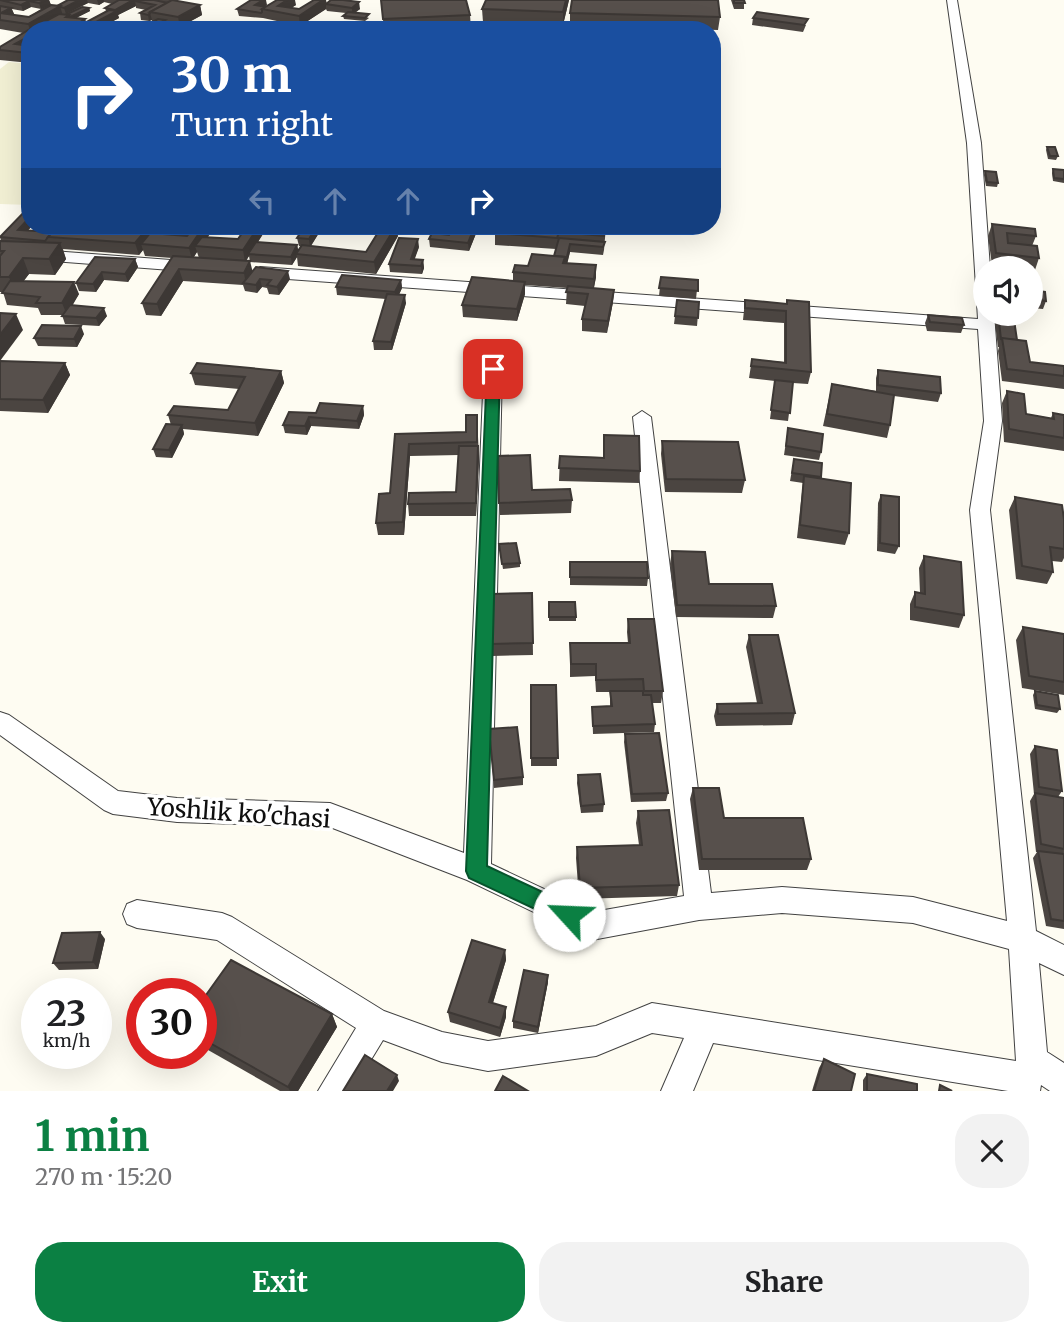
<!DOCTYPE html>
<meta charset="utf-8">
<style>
:root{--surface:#fff;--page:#f2f2f2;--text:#202124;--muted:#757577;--accent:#0b8043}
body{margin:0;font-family:Merriweather,serif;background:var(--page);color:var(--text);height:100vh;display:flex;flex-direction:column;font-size:26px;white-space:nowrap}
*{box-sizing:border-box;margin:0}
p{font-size:23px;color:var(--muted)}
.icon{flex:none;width:38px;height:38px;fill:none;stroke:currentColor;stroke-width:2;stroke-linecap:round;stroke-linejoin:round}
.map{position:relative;height:1091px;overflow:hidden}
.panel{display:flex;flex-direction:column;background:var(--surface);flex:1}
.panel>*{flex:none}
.banner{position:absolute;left:21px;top:21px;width:700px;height:214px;border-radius:28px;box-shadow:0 7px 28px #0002;background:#1a4fa0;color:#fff;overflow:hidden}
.controls{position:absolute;left:973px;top:256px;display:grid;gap:14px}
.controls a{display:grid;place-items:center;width:70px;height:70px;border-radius:50%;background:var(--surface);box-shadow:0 7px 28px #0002;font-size:35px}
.speed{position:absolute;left:21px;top:978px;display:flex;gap:14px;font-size:35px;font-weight:700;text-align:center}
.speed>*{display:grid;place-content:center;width:91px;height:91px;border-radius:50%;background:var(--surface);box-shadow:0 7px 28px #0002;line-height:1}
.speed small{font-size:18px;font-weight:400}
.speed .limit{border:10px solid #d22;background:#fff;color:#111}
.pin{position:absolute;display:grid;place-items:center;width:60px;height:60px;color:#fff;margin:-30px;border-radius:14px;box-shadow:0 4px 10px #0006}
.me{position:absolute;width:77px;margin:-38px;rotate:295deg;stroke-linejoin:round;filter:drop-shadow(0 0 5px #0008)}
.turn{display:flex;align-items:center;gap:24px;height:147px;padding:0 35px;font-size:32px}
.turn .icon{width:91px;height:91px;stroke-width:2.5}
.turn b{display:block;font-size:49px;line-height:60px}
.lanes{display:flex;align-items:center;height:66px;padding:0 35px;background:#0003;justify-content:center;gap:35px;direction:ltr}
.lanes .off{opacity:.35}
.round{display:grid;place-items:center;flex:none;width:74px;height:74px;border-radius:28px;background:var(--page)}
.headline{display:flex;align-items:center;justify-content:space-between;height:119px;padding:0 35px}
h1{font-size:42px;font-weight:700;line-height:52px;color:var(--accent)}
.action{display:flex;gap:14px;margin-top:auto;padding:14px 35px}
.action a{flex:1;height:80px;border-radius:28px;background:var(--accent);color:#fff;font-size:28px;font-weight:700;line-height:80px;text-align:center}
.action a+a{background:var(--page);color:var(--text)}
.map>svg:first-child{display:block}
.farmland{fill:#f2f0d4}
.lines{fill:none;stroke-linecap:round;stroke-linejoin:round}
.minor-casing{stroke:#424242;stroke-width:2}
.minor{fill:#fff;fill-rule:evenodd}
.wall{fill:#4b4541;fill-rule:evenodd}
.shaded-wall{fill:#3d3835}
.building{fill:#57504c;stroke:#3d3835;stroke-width:2}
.route{fill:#0b8043;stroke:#07532c;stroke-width:2}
.labels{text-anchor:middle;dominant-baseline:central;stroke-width:7;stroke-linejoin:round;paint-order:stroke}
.near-street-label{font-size:24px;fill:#0f0f0f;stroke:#fff}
</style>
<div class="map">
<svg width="1064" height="1091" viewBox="0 0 1064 1091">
<rect width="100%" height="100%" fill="#fefcf2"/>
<path class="farmland" d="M9 62 30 64V205L0 204V69Z"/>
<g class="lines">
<defs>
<g id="minor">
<path d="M947 0H957L981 143 990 268H985V313H994L1002 421 990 510 1036 931 1064 945V975L1039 963 1047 1052 1064 1063V1091H1050L1041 1085 1040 1091H1008L713 1043 693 1091H661L684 1038 652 1033 596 1056 488 1071 442 1062 383 1040 352 1091H318L356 1028 217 940 137 928 127 924 123 914 127 904 137 900 222 913 232 917 384 1011 442 1032 488 1041 596 1026 652 1003 1016 1061 1009 949 913 923 782 913 699 920 592 940 467 880 330 827 177 822 113 814 104 810 0 735V712L9 715 118 791 177 798 330 803 464 853 484 369 493 364 502 369 491 864 593 912 684 896 633 417 642 411 651 417 711 893 782 887 913 897 1007 921 970 510 984 421 978 329 260 277 252 272 260 267 978 319 967 143Z"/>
<path d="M0 247 197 262 205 267 197 272 0 257Z"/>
</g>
</defs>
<use href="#minor" class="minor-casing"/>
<use href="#minor" class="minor"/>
</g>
<g class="wall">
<path d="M0 0H49L51 5 57 6 68 0H172L200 5 202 15 180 27 166 25 167 27 162 30H137L152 22V20L149 21 141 20 140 13 146 10 136 8V6L118 15 119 18 105 25 131 30H53L47 29 46 26 30 30V63L0 60V47L23 33 0 29ZM104 2 112 4 105 8 106 11 86 22 85 19 76 18 90 11 89 8 65 15 63 14H66L88 3 99 5ZM31 7 41 9 29 17 13 15 14 14 12 9 23 11Z"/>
<path d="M314 0H326L327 4 331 0H349L360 9 355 13 369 18 365 21 344 19 343 16 346 13 327 11 326 9 300 26 263 18 239 16 237 9 267 5 264 7 296 5 291 8 299 9Z"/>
<path d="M381 0 470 15 471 28 437 30H384Z"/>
<path d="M486 0H569L563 25 483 22 482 9Z"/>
<path d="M731 0H744V9H734Z"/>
<path d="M570 13 720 17 718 30 570 26Z"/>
<path d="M753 18 806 25 803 32 752 25Z"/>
<path d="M1047 147 1058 156 1056 160 1048 159 1046 150Z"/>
<path d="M1053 169 1064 170V183L1053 181 1052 173Z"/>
<path d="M985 171 998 183 997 187 986 186 984 175Z"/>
<path d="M992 224 1036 236 1032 246 1039 258 1035 270H1031V268H997V266L992 265 988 236Z"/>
<path d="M32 226 27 231 52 232 94 227 122 226 120 228 146 230 147 236H187L189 233 187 226H215L208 237 238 239 268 226 258 242 297 245 298 251 301 246H299L297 238 301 232 295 231 294 226H322V228L311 246 366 252 398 236 376 274 298 266 297 257 292 265 250 262 249 256 246 261 252 271 290 279 279 295 269 294 267 288 262 287 257 293 245 291 243 285 183 281 161 316 146 315 142 303 172 258 145 256 143 250 139 255 63 249 66 259 55 275 29 274 23 281 79 294 72 305 107 316 99 326 65 324 62 315H41L38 308 7 305 3 292H0V241H1L0 237ZM197 252 199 258H193Z"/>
<path d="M479 226 469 251 430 247 429 239Z"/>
<path d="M606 226 604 250 603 255 570 252 567 263 596 277 594 288 614 290 613 302 607 333 582 331V319L585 306 566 304 567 288 525 285V294L517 321 463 317 462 305 513 281V272L554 256 556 249 495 245V233Z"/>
<path d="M419 247 414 259 423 260 424 268 422 274 390 272 389 264Z"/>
<path d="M135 259 138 267 128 282 104 280 96 292 79 291 76 283Z"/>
<path d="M661 277 698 280 696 299 659 296Z"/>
<path d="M401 280 402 288 399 295 406 303 392 350H374L373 341 386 299 337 295 336 287Z"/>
<path d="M1031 290 1046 301 1043 309 1031 308Z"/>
<path d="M677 300 699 302 697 326 674 324Z"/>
<path d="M745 300 786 304 787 300 811 372 808 384 793 383 788 421 770 419 775 381 749 378 752 359 784 362V323L743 320Z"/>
<path d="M995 313H1013L1017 340 1030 362 1064 366V389L1002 381 998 351 999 347H998L994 316Z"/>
<path d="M928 315 964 325 961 333 927 331 925 323Z"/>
<path d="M84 334 77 347 38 346 34 338Z"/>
<path d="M0 361 65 363 70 375 48 413 0 411Z"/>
<path d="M878 370 941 393 938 402 894 396 890 425 887 438 823 426 832 384 876 391V378Z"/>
<path d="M281 371 284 383 258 436 183 429 184 434 172 458 156 457 153 449 171 425 168 415 228 410 239 389 195 385 191 373Z"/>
<path d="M1007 391 1026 414 1051 418 1053 413 1064 415V451L1004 442 1002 403Z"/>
<path d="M363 406 364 415 359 429 311 426 307 435 285 433 283 425 316 413Z"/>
<path d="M477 415 479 458 476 516H409L408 504 456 492 459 455 410 456 404 535H378L376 523 390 493 395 434 466 432Z"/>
<path d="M788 428 821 452 819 460 784 455Z"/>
<path d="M604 435 640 471 639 483 559 481 560 456 603 457Z"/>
<path d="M662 441 745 480 742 493 665 492 661 454Z"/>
<path d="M498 456 532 490 572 500 571 513 500 515Z"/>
<path d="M794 459 822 463 821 479 849 533 845 545 797 538 803 483 790 481Z"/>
<path d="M881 495 899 546 895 554 877 551 878 503Z"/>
<path d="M1015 497 1064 519V558L1062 562 1052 561 1053 572 1047 584 1016 579 1009 510Z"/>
<path d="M499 544 520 563V567L503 569Z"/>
<path d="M672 551 709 584 776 606 773 618 676 617 670 564Z"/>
<path d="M924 556 964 615 959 628 910 620V604L915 592 920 593 919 568Z"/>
<path d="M570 562 648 578 647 586 570 585Z"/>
<path d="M532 593 533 655 492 656 491 644Z"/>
<path d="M549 602 576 617V621H549Z"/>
<path d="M628 619 663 691 661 703H652L655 724 654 732 593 734 592 707 610 706V692H596L595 676 570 677V643H628L627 632Z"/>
<path d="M1023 627 1064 634V695L1022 688 1016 640Z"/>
<path d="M749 635 795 713 792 725 716 726 714 716 717 704 757 703 746 647Z"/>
<path d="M531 685H556L557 766H531Z"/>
<path d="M1035 691 1060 709 1057 713 1035 709 1033 695Z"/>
<path d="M489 729 523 777V785L494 788Z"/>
<path d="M625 734 668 793 666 801 631 802 624 742Z"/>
<path d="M1035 746 1062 791 1058 797 1064 798V929L1046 926 1033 858 1037 852H1036L1030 801 1034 794 1030 754Z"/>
<path d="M578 775 604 804 603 812 581 813 577 783Z"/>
<path d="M693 788 724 818 811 859 807 870H699L690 799Z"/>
<path d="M638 811 679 885 677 896 579 899 576 858 577 847 639 845 636 823Z"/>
<path d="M105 939 98 969 59 970 53 963Z"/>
<path d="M505 950 506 960 493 1003 506 1007V1017L500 1037 450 1022 448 1012Z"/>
<path d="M548 982 538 1033 513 1028V1021Z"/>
<path d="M201 1002 332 1014 337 1027 298 1091H280L201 1046Z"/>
<path d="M824 1059 851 1091H812L819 1068Z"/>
<path d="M867 1074 917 1091H863V1080Z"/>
</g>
<g class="shaded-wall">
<path d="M46 0H49L51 5 41 9 39 3Z"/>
<path d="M79 0H87L88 3 66 14 64 8Z"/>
<path d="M97 0H104V2L99 5Z"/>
<path d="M133 0H139L135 1 136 6 118 15 119 18 97 30 94 23 115 12V10Z"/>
<path d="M263 0H266L267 5 256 12 255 5Z"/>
<path d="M287 0H295L296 5 283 13 278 6Z"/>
<path d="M323 0H326V9L300 26 299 16Z"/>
<path d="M566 0H569L563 25V12Z"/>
<path d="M29 1 31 7 23 11 21 5Z"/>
<path d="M359 2 360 9 352 14V8Z"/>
<path d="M200 5 202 15 180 27 178 17Z"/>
<path d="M60 6 63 16 44 22 46 26 39 30H30L28 24Z"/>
<path d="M11 8 14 14 2 20 0 14Z"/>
<path d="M89 8 90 11 70 21 66 17Z"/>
<path d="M150 13 152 20 149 21 148 15Z"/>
<path d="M85 19 87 26 77 27 78 30H75L74 26Z"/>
<path d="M165 20 167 27 162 30H147Z"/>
<path d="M30 36V48L15 44Z"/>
<path d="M30 217V226H32L21 238 18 230Z"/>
<path d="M109 226H122L112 239 108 227Z"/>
<path d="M204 226H215L201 246H195L197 252 192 260 189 248Z"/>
<path d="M259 226H268L250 254H248L249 256 245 262 243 250Z"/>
<path d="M317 226H322V228L310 247 309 239Z"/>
<path d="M396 226H397L398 236 376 274 374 262Z"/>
<path d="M475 226H479L469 251 468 243Z"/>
<path d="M146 230 149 242 141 244 143 250 139 255 135 243Z"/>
<path d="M418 239 419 247 412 267 411 259Z"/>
<path d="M60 243 66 259 55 275 49 259Z"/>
<path d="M570 244V252L566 269V261Z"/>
<path d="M297 245 299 253 296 254 297 257 292 265 291 257Z"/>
<path d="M23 258 29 274 15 293 9 277Z"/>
<path d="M135 259 138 267 128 282 125 274Z"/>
<path d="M423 260 424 268 422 274 421 266Z"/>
<path d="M250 261 253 273 246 285 244 273Z"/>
<path d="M596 265V277L593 291 594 279Z"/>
<path d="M179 269 183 281 161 316 157 304Z"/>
<path d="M288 271 290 279 279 295 277 287Z"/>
<path d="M102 272 104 280 96 292 93 284Z"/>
<path d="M260 279 262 287 257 293 256 285Z"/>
<path d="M401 280 402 288 396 300 395 292Z"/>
<path d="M74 282 79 294 67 315 62 303Z"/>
<path d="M525 282V294L517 321V309Z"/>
<path d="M614 290 613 302 607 333 608 321Z"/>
<path d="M405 295 406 303 392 350 391 342Z"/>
<path d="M104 308 107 316 99 326 96 318Z"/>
<path d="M16 314 23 330 0 361V335Z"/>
<path d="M81 326 84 334 77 347 74 339Z"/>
<path d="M65 363 70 375 48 413 43 400Z"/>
<path d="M281 371 284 383 258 436 255 423Z"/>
<path d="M363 406 364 415 359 429 357 421Z"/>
<path d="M309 417 311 426 307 435 305 426Z"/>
<path d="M182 425 184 434 172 458 169 450Z"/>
<path d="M409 444 410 456 404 535 403 522Z"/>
<path d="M478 446 479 458 476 516V503Z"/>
<path d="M100 932 105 939 98 969 93 962Z"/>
<path d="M505 950 506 960 490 1012 489 1002Z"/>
<path d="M548 975V982L538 1033V1027Z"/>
<path d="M506 1007V1017L500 1037V1028Z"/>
<path d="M332 1014 337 1027 298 1091H290L288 1087Z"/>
<path d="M397 1075 399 1081 393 1091H387Z"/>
</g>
<g class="building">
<path d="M0 0H46L39 3 29 1 21 5Z"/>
<path d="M68 0H79L64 8 57 6Z"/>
<path d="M119 0H133L115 10 105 8Z"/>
<path d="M137 0H154L168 3 150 12V13L148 15 140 13 155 5 135 1Z"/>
<path d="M172 0 200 5 178 17 150 12Z"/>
<path d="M251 0H263L255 5 266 7 262 9V12L261 13 237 9Z"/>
<path d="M277 0H287L278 6 299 9 314 0H323L299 16 262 9Z"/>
<path d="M331 0H343L359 2 352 8 326 4Z"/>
<path d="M381 0H466L470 15 383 19Z"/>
<path d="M486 0H566L563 12 482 9Z"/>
<path d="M572 0H718L720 17 570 13Z"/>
<path d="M734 0H744L745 3H734Z"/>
<path d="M51 5 60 6 28 24 0 20V13L29 17Z"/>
<path d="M0 6 11 8 1 13H0Z"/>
<path d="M82 7 89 8 70 17 69 15H65Z"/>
<path d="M109 10 117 11 94 23 131 30H93L77 27Z"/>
<path d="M348 12 369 14 365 18 343 16Z"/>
<path d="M757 12 808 19 804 25 753 18Z"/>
<path d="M59 14 69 15 66 17 85 19 74 26 44 22Z"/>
<path d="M158 19 165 20 147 30H137Z"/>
<path d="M320 23 354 25 351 30H315Z"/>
<path d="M35 26 44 27 39 30H30V36L15 44 30 46V52L28 53 0 50V47Z"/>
<path d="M1047 147H1055L1058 156H1050Z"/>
<path d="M1053 169 1064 170V179L1054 178Z"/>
<path d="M985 171 996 172 998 183 987 182Z"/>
<path d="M30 206V217L18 230 52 232 45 241 0 237Z"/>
<path d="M992 224 1035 229 1036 236 1007 233 1008 243 1037 246 1039 258 996 253Z"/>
<path d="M58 226 94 227 95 226H109L108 227 146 230 135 243 48 237Z"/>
<path d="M195 226H204L189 248 141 244 150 233 187 236Z"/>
<path d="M247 226H259L243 250 195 246 202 237 238 239Z"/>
<path d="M305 226H317L309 239 297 238Z"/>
<path d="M382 226H396L374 262 296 254 302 245 366 252Z"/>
<path d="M453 226H475L468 243 429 239 432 233 449 235Z"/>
<path d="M541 226H605L604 236 559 232 557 238 495 233 497 227 540 230Z"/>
<path d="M399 238 418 239 411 259 423 260 421 266 389 264Z"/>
<path d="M559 238 605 242 603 247 570 244 566 261H565V257L554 256Z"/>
<path d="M0 241 60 243 49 259 23 258 9 277H0V256L4 251H0Z"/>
<path d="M256 242 297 245 291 257 248 254Z"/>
<path d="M532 254 565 257 563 263 596 265 594 279 513 272 515 265 528 266Z"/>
<path d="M173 256 250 261 244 273 179 269 157 304 142 303Z"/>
<path d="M95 257 135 259 125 274 102 272 93 284 76 283Z"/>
<path d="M1000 259 1009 261 1010 268H1001Z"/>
<path d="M256 267 288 271 277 287 267 285 271 280 260 279 256 285 243 283Z"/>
<path d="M342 275 401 280 395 292 336 287Z"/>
<path d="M472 277 525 282 517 309 462 305Z"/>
<path d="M661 277 698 280V291L659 288Z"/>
<path d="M10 281 74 282 62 303H36L40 297 2 293Z"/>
<path d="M568 286 614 290 608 321 582 319 588 294 566 292Z"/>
<path d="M1031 290 1045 292 1046 301 1031 299Z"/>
<path d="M387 294 405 295 391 342 373 341Z"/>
<path d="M677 300 699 302 698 318 675 316Z"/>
<path d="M745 300 787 304V300L809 302 811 372 751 366 752 359 786 363V311L745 308Z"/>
<path d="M70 305 104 308 96 318 62 316Z"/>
<path d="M0 313 16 314 0 335Z"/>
<path d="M998 313H1013L1017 340 1001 339Z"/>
<path d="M928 315 962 318 964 325 930 322Z"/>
<path d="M42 325 81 326 74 339 34 338Z"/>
<path d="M1002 338 1026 341 1030 362 1064 366V376L1007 369Z"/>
<path d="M0 361 65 363 43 400 0 399Z"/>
<path d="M197 363 281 371 255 423 168 415 174 406 228 410 245 377 191 373Z"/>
<path d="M878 370 940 377 941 393 878 385Z"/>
<path d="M775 380 793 382 790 413 771 410Z"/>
<path d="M832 384 894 395 890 425 827 414Z"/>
<path d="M1007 391 1024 394 1026 414 1054 419 1053 413 1064 415V438L1009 429Z"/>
<path d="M320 403 363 406 357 421 309 417 305 426 283 425 289 412 316 413Z"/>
<path d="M466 415H477V442L409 444 403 522 376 523 379 494 390 493 395 434 466 432Z"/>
<path d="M166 424 182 425 169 450 153 449Z"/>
<path d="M788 428 823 434 821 452 786 446Z"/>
<path d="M604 435 639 436 640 471 559 468 560 456 604 458Z"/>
<path d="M662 441 738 442 745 480 666 479Z"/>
<path d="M459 446H478L476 503 408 504 409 493 456 492Z"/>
<path d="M530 455 532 490 570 489 572 500 499 503 498 456Z"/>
<path d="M794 459 822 463 821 477 792 473Z"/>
<path d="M804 476 851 483 849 533 800 525Z"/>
<path d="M881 495 899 497V546L880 543Z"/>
<path d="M1015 497 1062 505 1064 519V549L1050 547 1053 572 1022 566Z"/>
<path d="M516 543 520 563 502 564 499 544Z"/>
<path d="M672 551 705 552 709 584H772L776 606 677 605Z"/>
<path d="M924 556 961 562 964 615 915 607V592L925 594Z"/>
<path d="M570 562H647L648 578 570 577Z"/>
<path d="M532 593 533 643 491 644 492 594Z"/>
<path d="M549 602H575L576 617H549Z"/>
<path d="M628 619H654L663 691H644L643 679 596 680V664H571L570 643H630Z"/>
<path d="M1023 627 1064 634V682L1029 676Z"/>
<path d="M749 635H778L795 713 718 714 717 704 762 703Z"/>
<path d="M531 685H556L558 758H531Z"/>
<path d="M610 691H643V695H651L655 724 593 726 592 707 612 706Z"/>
<path d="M1035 691 1058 695 1060 709 1037 705Z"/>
<path d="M517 727 523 777 494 780 489 729Z"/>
<path d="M659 733 668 793 632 794 625 734Z"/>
<path d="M1035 746 1057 750 1062 791 1039 787Z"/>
<path d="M600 774 604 804 581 806 578 775Z"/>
<path d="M693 788H719L724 818H803L811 859H702Z"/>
<path d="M1035 793 1064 798V849L1041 844Z"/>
<path d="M669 810 679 885 580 888 577 847 642 845 638 811Z"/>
<path d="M1038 851 1064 854V921L1051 919Z"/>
<path d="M100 932 93 962 53 963 62 933Z"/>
<path d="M472 940 505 950 489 1002 506 1007 500 1028 448 1012Z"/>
<path d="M231 960 332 1014 288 1087 201 1038V1002Z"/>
<path d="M524 970 548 975 538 1027 513 1021Z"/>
<path d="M365 1055 397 1075 387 1091H343Z"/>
<path d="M824 1059 855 1074 851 1091H814Z"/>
<path d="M867 1074 917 1084V1091H867Z"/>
<path d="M503 1076 528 1091H495Z"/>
<path d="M940 1085 952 1091H939Z"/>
</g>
<path class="route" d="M493 365 500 369 487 866 577 908 580 915 577 922 569 925 469 878 466 871 487 369Z"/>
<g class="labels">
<g class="near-street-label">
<text transform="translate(239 813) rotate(4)">Yoshlik ko'chasi</text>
</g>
</g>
</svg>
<div class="controls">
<a><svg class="icon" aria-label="sound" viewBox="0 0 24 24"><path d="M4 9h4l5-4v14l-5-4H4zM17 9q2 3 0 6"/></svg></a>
</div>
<div class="speed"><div>23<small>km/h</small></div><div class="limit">30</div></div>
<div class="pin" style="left:493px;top:369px;background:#d93025"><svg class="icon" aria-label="arrive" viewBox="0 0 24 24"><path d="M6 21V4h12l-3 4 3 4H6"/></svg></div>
<svg class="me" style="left:569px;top:915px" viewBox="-20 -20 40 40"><circle r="19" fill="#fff"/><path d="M0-13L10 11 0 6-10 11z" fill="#0b8043"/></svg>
<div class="banner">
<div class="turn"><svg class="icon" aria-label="right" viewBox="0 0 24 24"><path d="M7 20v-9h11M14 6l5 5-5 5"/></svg><div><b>30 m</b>Turn right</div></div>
<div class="lanes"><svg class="icon off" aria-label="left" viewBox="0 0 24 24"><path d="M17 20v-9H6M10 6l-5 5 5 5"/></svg><svg class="icon off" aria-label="ahead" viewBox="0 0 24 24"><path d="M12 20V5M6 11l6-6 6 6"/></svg><svg class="icon off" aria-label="ahead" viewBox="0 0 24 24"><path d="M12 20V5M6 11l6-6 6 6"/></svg><svg class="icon" aria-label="right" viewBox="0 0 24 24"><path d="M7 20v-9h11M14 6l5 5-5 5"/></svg></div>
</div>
</div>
<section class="panel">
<div class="headline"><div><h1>1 min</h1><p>270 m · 15:20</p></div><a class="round"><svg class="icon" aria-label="close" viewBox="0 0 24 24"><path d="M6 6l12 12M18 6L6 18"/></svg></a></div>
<div class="action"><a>Exit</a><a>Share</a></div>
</section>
